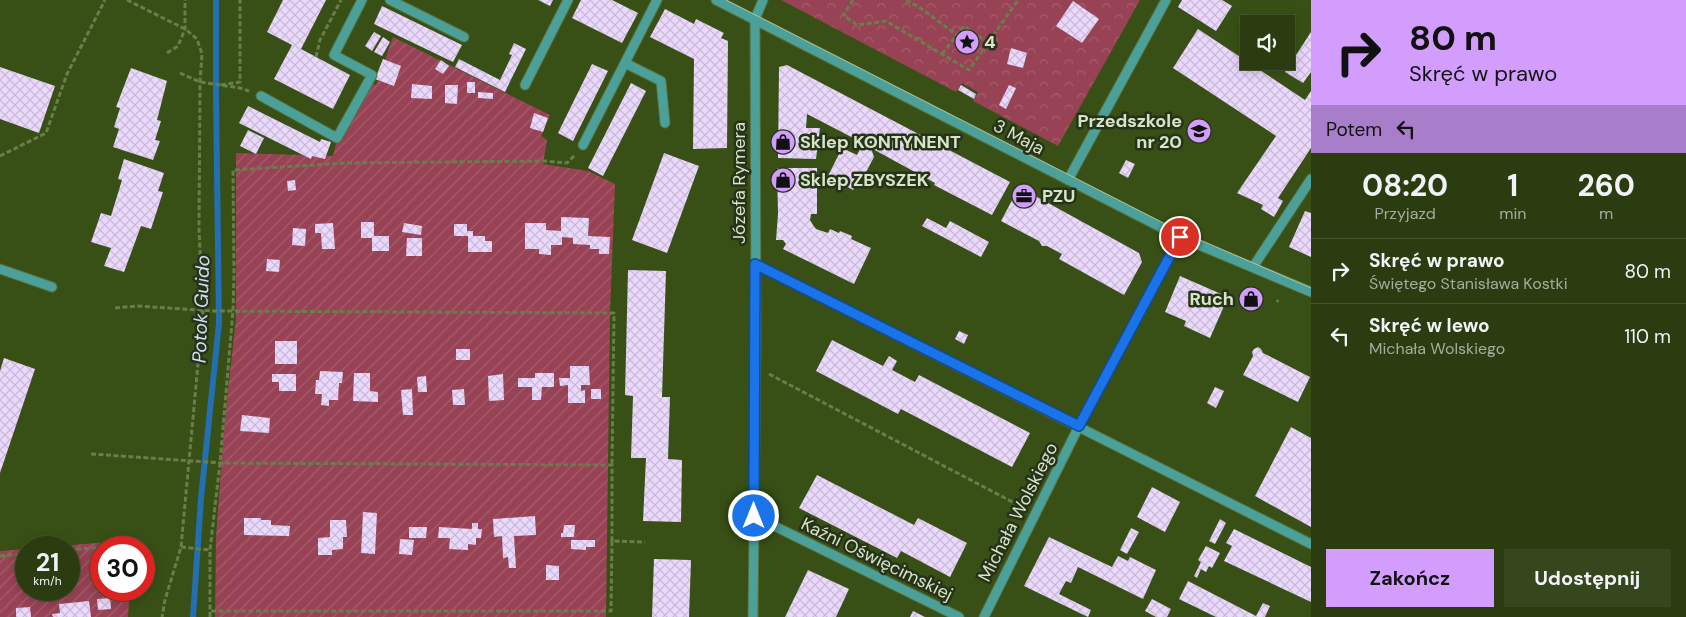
<!DOCTYPE html>
<html lang="pl">
<meta charset="utf-8">
<style>
:root{--surface:#2a3c10;--page:#36471e;--text:#f1f3f6;--muted:#a5ad9f;--line:#465630;--accent:#d29dfd}
body{margin:0;font-family:"DM Sans",sans-serif;background:var(--page);color:var(--text);height:100vh;display:flex;flex-direction:column;font-size:19px;white-space:nowrap}
*{box-sizing:border-box;margin:0}
p{font-size:16px;color:var(--muted)}
.icon{flex:none;width:28px;height:28px;fill:none;stroke:currentColor;stroke-width:2;stroke-linecap:round;stroke-linejoin:round}
.map{position:relative;flex:1;overflow:hidden}
.details{display:flex;flex-direction:column;background:var(--surface);width:375px}
.details>*{flex:none}
.banner{background:#d29dfd;color:#111;overflow:hidden}
.fabs{position:absolute;left:1240px;top:15px;display:grid;gap:10px}
.fabs a{display:grid;place-items:center;width:55px;height:55px;border-radius:0px;background:var(--surface);box-shadow:0 2px 12px #0003,0 0 0 1px var(--line);font-size:25px}
.speed{position:absolute;left:15px;top:536px;display:flex;gap:10px;font-size:25px;font-weight:700;text-align:center}
.speed>*{display:grid;place-content:center;width:65px;height:65px;border-radius:50%;background:var(--surface);box-shadow:0 2px 12px #0003,0 0 0 1px var(--line);line-height:1}
.speed small{font-size:12px;font-weight:400}
.speed .limit{border:8px solid #d22;background:#fff;color:#111}
.pin{position:absolute;display:grid;place-items:center;width:42px;height:42px;color:#fff;margin:-21px;border:2px solid #fff;border-radius:50%;box-shadow:0 1px 5px #0007}
.me{position:absolute;width:55px;margin:-28px;rotate:0deg;stroke-linejoin:round;filter:drop-shadow(0 0 4px #0008)}
.turn{display:flex;align-items:center;gap:18px;height:105px;padding:0 15px;font-size:22px}
.turn .icon{width:65px;height:65px;stroke-width:2.5}
.turn b{display:block;font-size:35px;line-height:42px}
.then{display:flex;align-items:center;height:48px;padding:0 15px;background:#0003;gap:10px;font-size:19px}
.eta{display:flex;justify-content:space-evenly;align-items:center;height:85px;text-align:center}
.eta b{font-size:30px;font-weight:700;line-height:35px}
.button{display:flex;gap:10px;margin-top:auto;padding:10px 15px}
.button a{flex:1;height:58px;border-radius:0px;background:var(--accent);color:#111;font-size:20px;font-weight:700;line-height:58px;text-align:center}
.button a+a{background:var(--page);color:var(--text)}
ul{padding:0;list-style:none}
li{display:flex;align-items:center;gap:15px;height:65px;padding:0 15px;border-top:1px solid var(--line)}
li div{flex:1}
li b{display:block;font-size:19px}
li em{font-style:normal}
main{display:flex;flex:1;min-height:0}
.map>svg:first-child{display:block}
.park{fill:url(#park-crowns)}
.garden{fill:url(#garden-furrows)}
.lines{fill:none;stroke-linecap:round;stroke-linejoin:round}
.stream{stroke:#236faf;stroke-width:6}
.building{fill:url(#building-cross-hatch)}
.minor-casing{stroke:#586e38;stroke-width:11}
.path{stroke:#697e4c;stroke-width:3;stroke-dasharray:5 2.5;stroke-linecap:butt}
.minor{stroke:#4ba099;stroke-width:9}
.tram{stroke:#b3c49f;stroke-width:1}
.route-casing{stroke:#114b97;stroke-width:12}
.route{stroke:#1a73e8;stroke-width:9}
.labels{text-anchor:middle;dominant-baseline:central;stroke-width:5;stroke-linejoin:round;paint-order:stroke}
.poi-label{font-size:18px;font-weight:bold;fill:#d6e5c6;stroke:#263219;text-anchor:start}
.street-label{font-size:18px;fill:#d6e5c6;stroke:#263219}
.water-label{font-size:19px;font-style:italic;fill:#cfe0f2;stroke:#263219}
</style>
<main>
<div class="map">
<svg width="1311" height="617" viewBox="0 0 1311 617">
<defs>
<pattern id="park-crowns" width="20" height="18" patternUnits="userSpaceOnUse" patternTransform="scale(1.25)"><rect width="20" height="18" fill="#984255"/><path d="M2 6a3 3 0 1 1 6 0M12 15a3 3 0 1 1 6 0" fill="none" stroke="#a65d6c"/></pattern>
<pattern id="garden-furrows" width="10" height="10" patternUnits="userSpaceOnUse" patternTransform="scale(1.25)"><rect width="10" height="10" fill="#984255"/><path d="M-1 1l2-2M0 10L10 0M9 11l2-2" fill="none" stroke="#a65d6c"/></pattern>
<pattern id="building-cross-hatch" width="8" height="8" patternUnits="userSpaceOnUse" patternTransform="scale(1.25)"><rect width="8" height="8" fill="#ebd8fd"/><path d="M0 0l8 8M0 8l8-8" fill="none" stroke="#c9bbd6"/></pattern>
</defs>
<rect width="100%" height="100%" fill="#385015"/>
<path class="park" d="M781 0H1140L1058 146 973 101 978 92 962 83 956 92Z"/>
<g class="garden">
<path d="M393 37 550 115 541 136 547 140 543 164 588 171 615 184 610 313 606 617H215L216 536 225 418 236 318V153L333 156 340 127 367 82 376 85Z"/>
<path d="M133 540 132 547 101 548V590H130L128 617H0V551L26 549V590H69V548L47 547Z"/>
</g>
<g class="lines">
<path class="stream" d="M193 617 201 498 219 323 216 96V0"/>
</g>
<g class="building">
<path d="M283 0H326L301 49 350 75 333 109 274 79 292 45 267 32Z"/>
<path d="M538 0H553L550 6Z"/>
<path d="M581 0H612L638 13 622 43 572 18Z"/>
<path d="M1182 0H1222L1232 6 1216 31 1178 7Z"/>
<path d="M1073 1 1099 19 1082 43 1056 26Z"/>
<path d="M382 6 462 45 453 62 374 24Z"/>
<path d="M665 9 694 24 696 19 724 33 721 38 728 41 727 148 693 149 694 59 650 37Z"/>
<path d="M1198 29 1305 100 1311 91V148L1278 198 1283 201 1274 217 1261 209 1263 205 1237 193 1276 136 1173 68Z"/>
<path d="M374 32 381 36 372 51 365 46Z"/>
<path d="M1311 32V72L1303 83 1285 72Z"/>
<path d="M383 37 390 42 382 56 374 52Z"/>
<path d="M514 43 526 49 505 92 455 67 459 59 500 80 512 55 509 54Z"/>
<path d="M1011 48 1027 53 1023 68 1007 64Z"/>
<path d="M383 59 401 66 394 86 375 79Z"/>
<path d="M441 60 449 66 443 74 435 69Z"/>
<path d="M592 64 608 71 573 141 558 133Z"/>
<path d="M787 65 1010 182 992 215 934 185 935 183 871 148 874 157 865 174 863 173 853 190 828 176 842 148 857 155 863 143 807 114 806 128H820L816 159 778 158 779 67Z"/>
<path d="M0 67 55 86 39 133 0 119Z"/>
<path d="M131 68 167 81 157 120 161 121 155 140 160 141 153 160 113 147 119 129 114 127 120 108 116 107Z"/>
<rect x="467" y="82" width="8" height="11"/>
<path d="M631 83 646 91 603 176 588 168Z"/>
<path d="M412 84 432 86V99L411 98Z"/>
<path d="M445 85H458L457 104 445 103Z"/>
<path d="M961 85 976 94 974 99 958 90Z"/>
<path d="M1009 85 1016 88 1006 109 999 105Z"/>
<path d="M478 92 493 93V99L478 98Z"/>
<path d="M248 106 320 142 321 139 331 142 325 159 312 156 311 159 239 123Z"/>
<path d="M534 113 548 118 543 132 530 128Z"/>
<path d="M248 130 264 138 256 154 240 146Z"/>
<path d="M664 153 699 166 667 253 632 240Z"/>
<path d="M124 159 164 173 158 191 163 192 151 229 141 226 124 272 104 266 111 248 91 242 101 213 111 216 122 180 118 179Z"/>
<path d="M1126 160 1135 164 1128 178 1119 173Z"/>
<path d="M777 168H817V214H811L810 220 813 225 816 229 828 233 830 229 839 233 840 231 852 236 851 239 871 248 854 284 783 249 786 244 783 240H776L778 214Z"/>
<path d="M295 180 296 190 288 191 287 181Z"/>
<path d="M1019 187 1139 253 1142 262 1124 295 1059 259 1062 254 1047 246H1042L1039 241 1001 221Z"/>
<path d="M1305 211 1311 213V257L1289 247Z"/>
<path d="M561 217 589 218 588 236 610 237 609 254H599V249H590V245L573 244V238L562 237V245H551V255L539 254V249H525V223H546V230L561 231Z"/>
<path d="M927 218 946 228 950 221 989 242 981 257 922 226Z"/>
<path d="M361 222H374V236H389V251H372V238H361Z"/>
<path d="M333 223 335 249H322L321 233H315V224Z"/>
<path d="M404 223 422 226 421 235 402 232Z"/>
<path d="M454 224H467V231H473V236H485V241H492V252H468V236H454Z"/>
<path d="M293 228 306 229 305 246 292 245Z"/>
<path d="M407 238H422V256H406Z"/>
<path d="M267 259 280 260 279 272 266 271Z"/>
<path d="M628 270 666 271 662 397H670L668 459 682 460 681 522 643 521 646 458H631L633 396 625 395Z"/>
<path d="M1180 276 1228 297 1210 338 1184 326 1186 321 1165 312Z"/>
<path d="M1248 294 1255 297 1257 300 1256 303 1252 304 1245 301 1244 298 1245 295Z"/>
<path d="M959 331 968 335 964 344 955 339Z"/>
<path d="M832 340 883 366 889 356 897 361 892 370 915 382 919 375 1030 433 1012 467 901 409 898 414 816 371Z"/>
<rect x="275" y="341" width="22" height="23"/>
<path d="M1258 347 1261 349 1263 353 1310 377 1298 402 1243 375 1253 356 1252 352 1254 349Z"/>
<rect x="456" y="349" width="14" height="11"/>
<path d="M4 358 35 369 0 473V371Z"/>
<path d="M570 366H589L590 385H581V391L585 390V403H568V385L560 386 559 378H570Z"/>
<path d="M320 371 343 372 342 383H339L338 400H329V406L321 405 322 394H315L316 380H319Z"/>
<path d="M354 373H370V391L378 392V402L353 401Z"/>
<path d="M535 373H554V387H542L541 400H532V387H518V378H535Z"/>
<path d="M272 374H296V391H279V382H272Z"/>
<path d="M503 374 504 400 489 401 488 376Z"/>
<path d="M426 376 427 392H418L417 377Z"/>
<path d="M1215 387 1224 391 1216 408 1207 403Z"/>
<path d="M412 389 413 415H403L401 390Z"/>
<path d="M464 389 465 405H453L452 390Z"/>
<rect x="591" y="389" width="10" height="10"/>
<path d="M242 415 270 418 269 433 240 431Z"/>
<path d="M1291 427 1311 438V527L1255 496Z"/>
<path d="M817 475 914 525 918 518 967 543 950 577 901 551 897 558 799 508Z"/>
<path d="M1152 487 1180 502 1165 532 1137 517Z"/>
<path d="M363 512 377 513 375 554 361 553Z"/>
<path d="M535 516 536 535 514 536 516 568H509L508 557 503 558 502 536 494 537 493 519Z"/>
<path d="M244 518H261V520H271V525L290 526 289 536 244 535Z"/>
<path d="M1220 519 1226 523 1215 544 1209 541Z"/>
<path d="M330 520H346L347 537H343V549L332 550V555H318V538L330 537Z"/>
<path d="M472 523H478V529H482L481 538H476V545L468 544V550L449 549 450 538H438L439 527 472 529Z"/>
<path d="M564 525H575L574 537H561V533H563Z"/>
<path d="M409 527H427L426 538H409Z"/>
<path d="M1131 528 1139 532 1127 554 1120 550Z"/>
<path d="M1234 529 1311 567V602L1224 561 1232 546 1226 543Z"/>
<path d="M1049 537 1112 567 1118 556 1128 561 1130 557 1156 570 1143 599 1078 567 1071 583 1066 581 1059 594 1091 610 1088 617 1024 586Z"/>
<path d="M400 539 414 540 412 555 399 554Z"/>
<path d="M571 540H595V547H586V550L571 549Z"/>
<path d="M1206 546 1220 553 1212 568 1209 566 1206 572 1201 569 1197 578 1194 576 1201 562 1198 560Z"/>
<path d="M654 559 691 560 689 617H652Z"/>
<path d="M546 565 559 566V580H546Z"/>
<path d="M808 570 849 589 836 617H785Z"/>
<path d="M1188 581 1256 616 1263 603 1270 606 1265 617H1216L1179 599Z"/>
<path d="M110 598 111 609 98 610 97 599Z"/>
<path d="M1152 599 1171 609 1167 617H1156L1145 611Z"/>
<path d="M89 601 91 617H53L52 614 60 613 59 604Z"/>
<path d="M30 607 31 617H16V608Z"/>
<path d="M913 611 925 617H910Z"/>
</g>
<g class="lines">
<defs>
<g id="minor">
<path d="M390 0 464 37"/>
<path d="M716 0 1180 237 1311 292"/>
<path d="M625 63 661 81 665 123"/>
<path d="M525 85 568 0"/>
<path d="M261 96 337 138 372 75 334 55 362 0"/>
<path d="M583 145 657 0"/>
<path d="M1068 180 1166 0"/>
<path d="M755 264 1311 544"/>
<path d="M1253 267 1311 179"/>
<path d="M0 269 52 287"/>
<path d="M754 516 959 617"/>
<path d="M753 617 756 333 755 19 763 0"/>
<path d="M984 617 1079 426 1180 237"/>
</g>
</defs>
<use href="#minor" class="minor-casing"/>
<g class="path">
<path d="M127 0 185 29 197 39 202 54 200 82 199 230 203 310 181 547 165 600 162 617"/>
<path d="M853 0 843 15 857 25 886 21 969 70 1018 0"/>
<path d="M906 0 919 7 957 35"/>
<path d="M167 53 178 46 185 29V0"/>
<path d="M942 54 964 26 988 43"/>
<path d="M316 57 320 40 341 0"/>
<path d="M180 73 200 82 240 88 249 91"/>
<path d="M221 85 240 82V0"/>
<path d="M0 156 46 133 67 74 105 0"/>
<path d="M1277 302 1278 300"/>
<path d="M115 308 137 306 213 311 614 313 612 465"/>
<path d="M769 374 1022 507"/>
<path d="M91 454 222 463 612 465V541"/>
<path d="M181 547 210 550"/>
<path d="M69 550 117 546"/>
<path d="M0 556 26 554"/>
<path d="M211 611H611L612 541 645 542"/>
<path d="M210 617V550L220 463 233 311 234 275 233 170 346 163 544 161 567 163 575 155"/>
</g>
<use href="#minor" class="minor"/>
<path class="tram" d="M726 0 1177 230 1311 288"/>
</g>
<g class="lines">
<defs>
<path id="route" d="M754 516 755 264 1079 426 1180 237"/>
</defs>
<use href="#route" class="route-casing"/>
<use href="#route" class="route"/>
</g>
<defs>
<symbol id="sight-disc" viewBox="-11 -11 22 22"><circle r="9.5" fill="#d29dfd" stroke="#263219"/><path d="M0-6L1.8-2.2L6-1.7L2.9 1.2L3.7 5.4L0 3.3L-3.7 5.4L-2.9 1.2L-6-1.7L-1.8-2.2Z" fill="#111"/></symbol>
<symbol id="school-disc" viewBox="-11 -11 22 22"><circle r="9.5" fill="#d29dfd" stroke="#263219"/><path d="M0-5L7-2L0 1L-7-2ZM-4 1L0 2.5L4 1V4Q0 6-4 4Z" fill="#111"/></symbol>
<symbol id="shop-disc" viewBox="-11 -11 22 22"><circle r="9.5" fill="#d29dfd" stroke="#263219"/><path d="M-5-2.5h2.3a2.7 3.5 0 0 1 5.4 0H5L5.5 6h-11ZM-1.5-2.5h3a1.5 2.3 0 0 0-3 0Z" fill="#111"/></symbol>
<symbol id="office-disc" viewBox="-11 -11 22 22"><circle r="9.5" fill="#d29dfd" stroke="#263219"/><path d="M-6-3h4V-5.5h4V-3h4V5H-6ZM-1-4.5V-3h2v-1.5ZM-6 0V1H6V0Z" fill="#111"/></symbol>
</defs>
<g fill-rule="evenodd">
<use href="#sight-disc" x="953" y="28" width="28" height="28"/>
<use href="#school-disc" x="1185" y="117" width="28" height="28"/>
<use href="#shop-disc" x="769" y="128" width="28" height="28"/>
<use href="#shop-disc" x="769" y="166" width="28" height="28"/>
<use href="#office-disc" x="1010" y="182" width="28" height="28"/>
<use href="#shop-disc" x="1237" y="285" width="28" height="28"/>
</g>
<g class="labels">
<g class="poi-label">
<text x="984" y="42">4</text>
<text x="1182" y="121" text-anchor="end">Przedszkole<tspan x="1182" dy="21">nr 20</tspan></text>
<text x="800" y="142">Sklep KONTYNENT</text>
<text x="800" y="180">Sklep ZBYSZEK</text>
<text x="1042" y="196">PZU</text>
<text x="1234" y="299" text-anchor="end">Ruch</text>
</g>
<g class="street-label">
<text transform="translate(1019 137) rotate(28)">3 Maja</text>
<text transform="translate(739 183) rotate(-90)">Józefa Rymera</text>
<text transform="translate(1018 512) rotate(-63)">Michała Wolskiego</text>
<text transform="translate(877 559) rotate(26)">Kaźni Oświęcimskiej</text>
</g>
<g class="water-label">
<text transform="translate(201 309) rotate(-88)">Potok Guido</text>
</g>
</g>
</svg>
<div class="fabs">
<a><svg class="icon" aria-label="sound" viewBox="0 0 24 24"><path d="M4 9h4l5-4v14l-5-4H4zM17 9q2 3 0 6"/></svg></a>
</div>
<div class="speed"><div>21<small>km/h</small></div><div class="limit">30</div></div>
<div class="pin" style="left:1180px;top:237px;background:#d93025"><svg class="icon" aria-label="arrive" viewBox="0 0 24 24"><path d="M6 21V4h12l-3 4 3 4H6"/></svg></div>
<svg class="me" style="left:754px;top:516px" viewBox="-20 -20 40 40"><circle r="17" fill="#1a73e8" stroke="#fff" stroke-width="3"/><path d="M0-11L8 9 0 5-8 9z" fill="#fff"/></svg>
</div>
<section class="details">
<div class="banner">
<div class="turn"><svg class="icon" aria-label="right" viewBox="0 0 24 24"><path d="M7 20v-9h11M14 6l5 5-5 5"/></svg><div><b>80 m</b>Skręć w prawo</div></div>
<div class="then">Potem<svg class="icon" aria-label="left" viewBox="0 0 24 24"><path d="M17 20v-9H6M10 6l-5 5 5 5"/></svg></div>
</div>
<div class="eta">
<div><b>08:20</b><p>Przyjazd</p></div>
<div><b>1</b><p>min</p></div>
<div><b>260</b><p>m</p></div>
</div>
<ul>
<li><svg class="icon" aria-label="right" viewBox="0 0 24 24"><path d="M7 20v-9h11M14 6l5 5-5 5"/></svg><div><b>Skręć w prawo</b><p>Świętego Stanisława Kostki</p></div><em>80 m</em></li>
<li><svg class="icon" aria-label="left" viewBox="0 0 24 24"><path d="M17 20v-9H6M10 6l-5 5 5 5"/></svg><div><b>Skręć w lewo</b><p>Michała Wolskiego</p></div><em>110 m</em></li>
</ul>
<div class="button"><a>Zakończ</a><a>Udostępnij</a></div>
</section>
</main>
